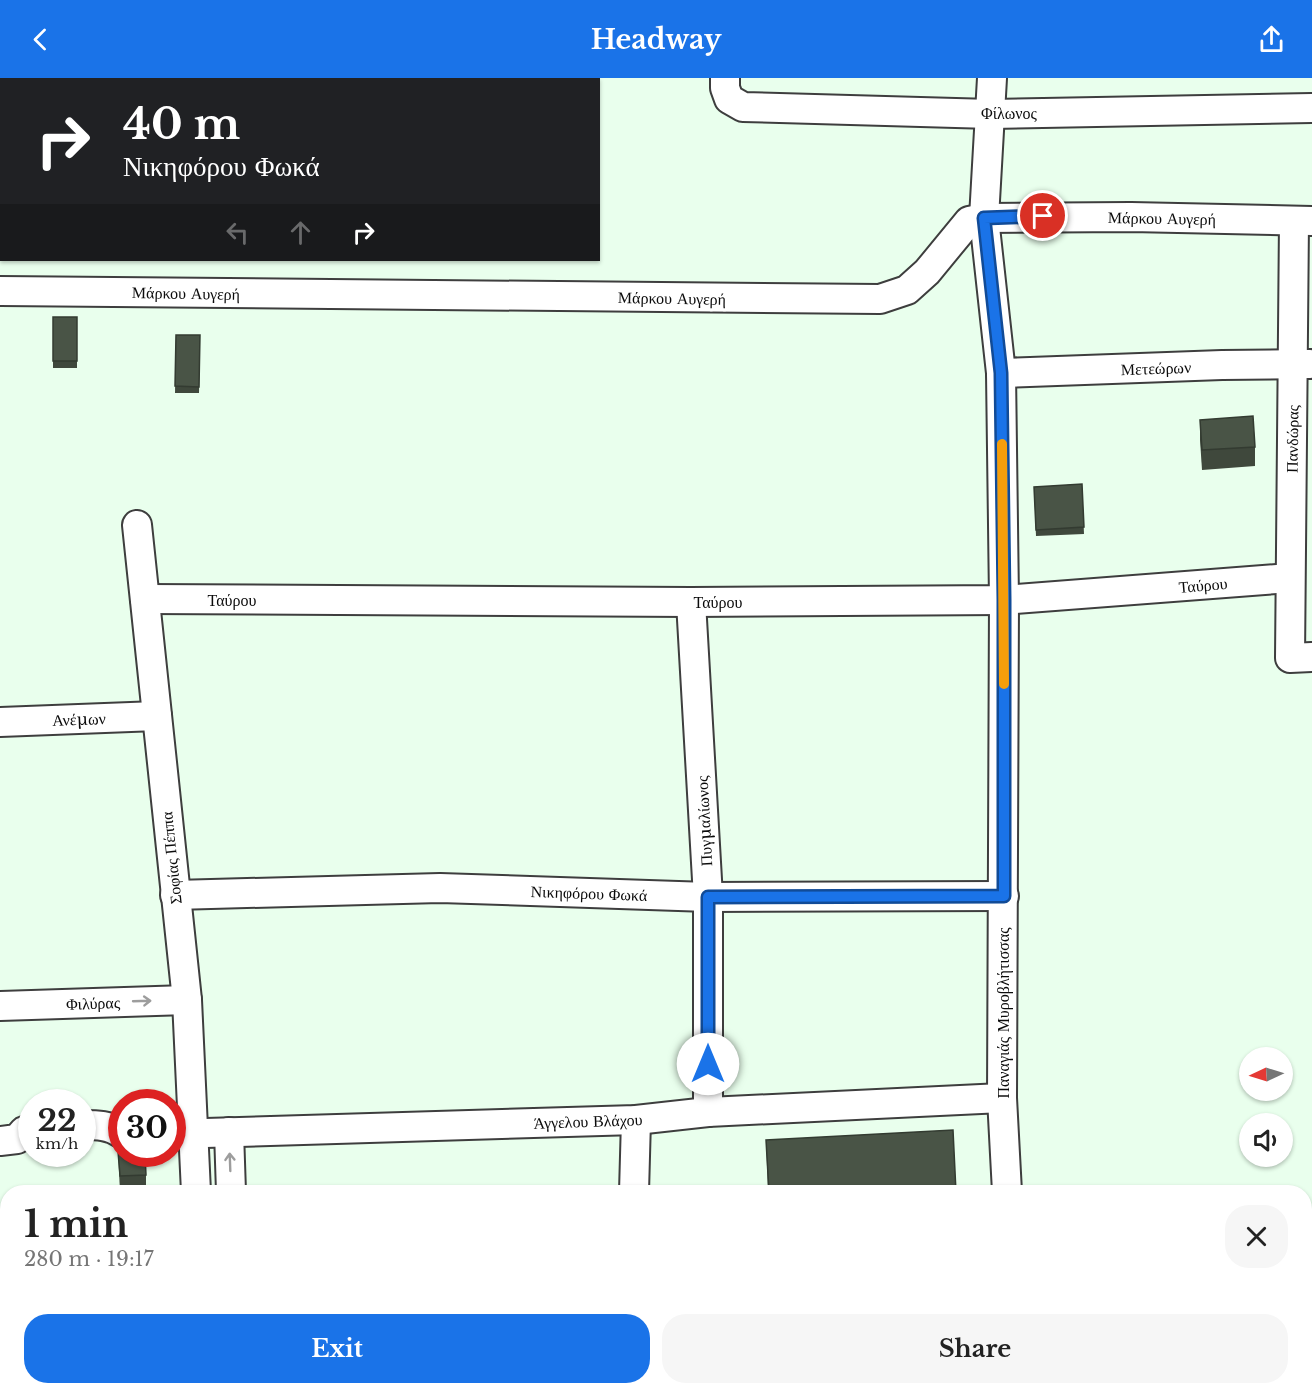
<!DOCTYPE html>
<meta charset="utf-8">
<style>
:root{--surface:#fff;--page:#f6f6f6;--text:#222;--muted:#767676;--accent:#1a73e8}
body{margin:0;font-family:"Libre Baskerville",serif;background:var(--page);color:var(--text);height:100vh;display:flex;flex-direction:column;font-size:22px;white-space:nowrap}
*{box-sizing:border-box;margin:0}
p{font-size:20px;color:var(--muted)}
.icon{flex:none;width:33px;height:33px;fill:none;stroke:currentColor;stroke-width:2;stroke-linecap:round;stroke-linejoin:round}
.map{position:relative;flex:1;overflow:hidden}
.details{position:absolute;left:0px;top:1107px;width:1312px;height:210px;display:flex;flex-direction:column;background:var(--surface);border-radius:24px 24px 0 0;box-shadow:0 2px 4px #0004}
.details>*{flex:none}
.banner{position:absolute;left:0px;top:0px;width:600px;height:183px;box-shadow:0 2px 4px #0004;background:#202124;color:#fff;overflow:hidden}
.needle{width:39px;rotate:266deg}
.buttons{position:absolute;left:1239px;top:969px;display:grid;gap:12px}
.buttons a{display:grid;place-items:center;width:54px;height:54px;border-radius:50%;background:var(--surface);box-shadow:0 2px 4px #0004;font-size:30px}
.speed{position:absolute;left:18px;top:1011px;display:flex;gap:12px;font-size:30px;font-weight:700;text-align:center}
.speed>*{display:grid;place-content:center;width:78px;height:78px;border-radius:50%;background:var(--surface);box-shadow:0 2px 4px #0004;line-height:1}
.speed small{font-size:15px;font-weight:400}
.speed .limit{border:9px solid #d22;background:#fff;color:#111}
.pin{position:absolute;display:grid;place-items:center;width:51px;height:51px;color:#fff;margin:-26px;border:3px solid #fff;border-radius:50%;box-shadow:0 2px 6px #0007}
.me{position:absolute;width:66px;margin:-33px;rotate:0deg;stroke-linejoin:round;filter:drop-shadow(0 0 4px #0008)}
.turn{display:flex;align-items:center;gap:21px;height:126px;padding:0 24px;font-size:27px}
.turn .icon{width:78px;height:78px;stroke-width:2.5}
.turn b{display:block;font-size:42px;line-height:51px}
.lanes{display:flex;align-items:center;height:57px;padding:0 24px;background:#0003;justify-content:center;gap:30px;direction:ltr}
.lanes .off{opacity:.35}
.round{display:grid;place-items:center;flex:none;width:63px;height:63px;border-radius:24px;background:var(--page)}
.overview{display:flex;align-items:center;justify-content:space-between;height:102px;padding:0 24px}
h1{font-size:36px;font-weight:700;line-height:45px}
.cta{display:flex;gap:12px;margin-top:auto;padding:12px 24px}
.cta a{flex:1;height:69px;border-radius:24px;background:var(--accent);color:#fff;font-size:24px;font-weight:700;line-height:69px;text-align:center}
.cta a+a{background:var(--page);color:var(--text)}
header{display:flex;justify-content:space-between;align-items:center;height:78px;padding:0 24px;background:var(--accent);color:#fff;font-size:27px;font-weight:700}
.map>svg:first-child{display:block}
.green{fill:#b0ece5}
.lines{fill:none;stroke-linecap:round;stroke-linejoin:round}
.minor-casing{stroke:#3e3e3e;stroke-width:32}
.minor{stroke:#fff;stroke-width:28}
.wall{fill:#3f483c}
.building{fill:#495446;stroke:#333b31;stroke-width:1.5}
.oneway{stroke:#9d9d9d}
.route-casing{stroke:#114b97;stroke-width:15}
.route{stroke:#1a73e8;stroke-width:10}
.slow{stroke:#f59e0b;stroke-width:10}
.labels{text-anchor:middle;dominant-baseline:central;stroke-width:6;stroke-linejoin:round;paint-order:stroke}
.street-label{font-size:16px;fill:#0b0b0b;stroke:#fff}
</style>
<header><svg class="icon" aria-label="back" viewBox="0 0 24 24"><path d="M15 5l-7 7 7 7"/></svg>Headway<svg class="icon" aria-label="share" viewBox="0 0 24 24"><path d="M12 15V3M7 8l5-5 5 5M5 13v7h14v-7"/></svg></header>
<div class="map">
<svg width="1312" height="1317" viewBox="0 0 1312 1317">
<rect width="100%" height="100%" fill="#e9ffed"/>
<path class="green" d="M77 1310H175L174 1317H77Z"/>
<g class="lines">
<defs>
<g id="minor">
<path d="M725 0V10L729 21 743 29 991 36 1312 30"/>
<path d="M992 0 984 140 1001 295 1004 522 1002 1020 1007 1114"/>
<path d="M1294 143 1290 580 1312 579"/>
<path d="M0 213 880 221 907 212 927 194 969 143 984 140 1131 139 1312 143"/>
<path d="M1001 295 1222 287 1310 286"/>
<path d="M137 447 187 922 196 1114"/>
<path d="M145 521 691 524 1004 522 1290 500"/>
<path d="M691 524 708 819V1034"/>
<path d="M0 644 157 638"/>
<path d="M175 817 440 810 708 819 1004 818"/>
<path d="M0 928 187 922"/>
<path d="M82 1047C97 1047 110 1047 122 1056"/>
<path d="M229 1054 231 1114"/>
<path d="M172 1056 636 1042 708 1034 1002 1020"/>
<path d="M0 1063 17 1061 24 1053 32 1051"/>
<path d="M634 1114 636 1042"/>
<path d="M1305 1161H1312"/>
<path d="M0 1217H8"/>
<path d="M0 1240 8 1246"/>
<path d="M1305 1293 1312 1294"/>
<path d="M48 1310 49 1317"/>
<path d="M1015 1310 1016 1317"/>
<path d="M202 1317V1310"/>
<path d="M234 1317 235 1310"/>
<path d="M630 1317V1310"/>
<path d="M1258 1317 1265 1310"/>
</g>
</defs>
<use href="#minor" class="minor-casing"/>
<use href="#minor" class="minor"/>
</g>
<g class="wall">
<rect x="53" y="239" width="24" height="51"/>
<path d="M176 257H200L199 315H175Z"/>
<path d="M1200 342 1255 369V388L1202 392 1200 362Z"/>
<path d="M1082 406 1084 456 1036 458 1034 409Z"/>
<path d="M766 1062 956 1114H768Z"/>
<path d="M118 1073 146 1097V1114H120Z"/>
</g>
<g class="building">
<rect x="53" y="239" width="24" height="44"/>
<path d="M176 257H200L199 309 175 308Z"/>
<path d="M1253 338 1255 369 1202 372 1200 342Z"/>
<path d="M1082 406 1084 449 1036 452 1034 409Z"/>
<path d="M953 1052 956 1114H769L766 1062Z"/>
<path d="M122 1072V1076H145L146 1097 120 1098 118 1073Z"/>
<path d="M934 1310H975V1317H903L902 1311Z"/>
</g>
<defs><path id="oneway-shaft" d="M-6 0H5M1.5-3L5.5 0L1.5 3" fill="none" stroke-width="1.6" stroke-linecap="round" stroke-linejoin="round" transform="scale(1.5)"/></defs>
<g class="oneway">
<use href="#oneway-shaft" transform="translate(142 923) rotate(-2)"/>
<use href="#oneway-shaft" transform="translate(230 1084) rotate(-92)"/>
</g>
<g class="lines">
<defs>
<path id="route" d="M708 986V819L1004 818V522L1001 295 984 140 1043 138"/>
</defs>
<use href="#route" class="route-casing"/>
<use href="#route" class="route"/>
<path class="slow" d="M1002 366 1004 606"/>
</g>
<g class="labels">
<g class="street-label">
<text x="1009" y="35">Φίλωνος</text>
<text transform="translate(1162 140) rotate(1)">Μάρκου Αυγερή</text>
<text transform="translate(186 215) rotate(1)">Μάρκου Αυγερή</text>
<text transform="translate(672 220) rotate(1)">Μάρκου Αυγερή</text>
<text transform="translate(1156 290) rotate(-2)">Μετεώρων</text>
<text transform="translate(1292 361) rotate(-89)">Πανδώρας</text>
<text transform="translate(1203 507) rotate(-5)">Ταύρου</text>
<text x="232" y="522">Ταύρου</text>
<text x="718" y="524">Ταύρου</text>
<text transform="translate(79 641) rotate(-2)">Ανέμων</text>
<text transform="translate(704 743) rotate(-93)">Πυγμαλίωνος</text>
<text transform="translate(171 780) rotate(-96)">Σοφίας Πέππα</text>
<text transform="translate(589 815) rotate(2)">Νικηφόρου Φωκά</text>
<text transform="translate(93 925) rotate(-2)">Φιλύρας</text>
<text transform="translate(1003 935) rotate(-90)">Παναγιάς Μυροβλήτισσας</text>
<text transform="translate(588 1043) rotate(-2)">Άγγελου Βλάχου</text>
</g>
</g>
</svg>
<div class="buttons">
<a><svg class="needle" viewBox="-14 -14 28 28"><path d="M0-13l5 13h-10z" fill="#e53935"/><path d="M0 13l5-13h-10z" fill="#767676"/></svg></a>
<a><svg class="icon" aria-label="sound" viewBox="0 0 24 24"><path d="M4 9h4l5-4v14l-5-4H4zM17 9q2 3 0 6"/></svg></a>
</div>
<div class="speed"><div>22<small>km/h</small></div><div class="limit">30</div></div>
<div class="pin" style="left:1043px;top:138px;background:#d93025"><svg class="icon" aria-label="arrive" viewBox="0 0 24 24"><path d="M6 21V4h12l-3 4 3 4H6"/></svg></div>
<svg class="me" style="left:708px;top:986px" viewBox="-20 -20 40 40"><circle r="19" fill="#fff"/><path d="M0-13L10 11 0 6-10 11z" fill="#1a73e8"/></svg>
<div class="banner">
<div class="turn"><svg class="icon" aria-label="right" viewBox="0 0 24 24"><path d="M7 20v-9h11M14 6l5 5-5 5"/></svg><div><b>40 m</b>Νικηφόρου Φωκά</div></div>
<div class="lanes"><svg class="icon off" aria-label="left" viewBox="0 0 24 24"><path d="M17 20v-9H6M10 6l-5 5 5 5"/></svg><svg class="icon off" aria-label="ahead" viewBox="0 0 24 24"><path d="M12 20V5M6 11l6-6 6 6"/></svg><svg class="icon" aria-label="right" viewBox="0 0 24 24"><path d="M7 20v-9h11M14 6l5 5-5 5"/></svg></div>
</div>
<section class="details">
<div class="overview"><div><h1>1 min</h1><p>280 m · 19:17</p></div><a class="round"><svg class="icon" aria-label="close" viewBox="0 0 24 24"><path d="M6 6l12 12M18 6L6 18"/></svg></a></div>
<div class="cta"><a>Exit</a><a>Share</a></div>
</section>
</div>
